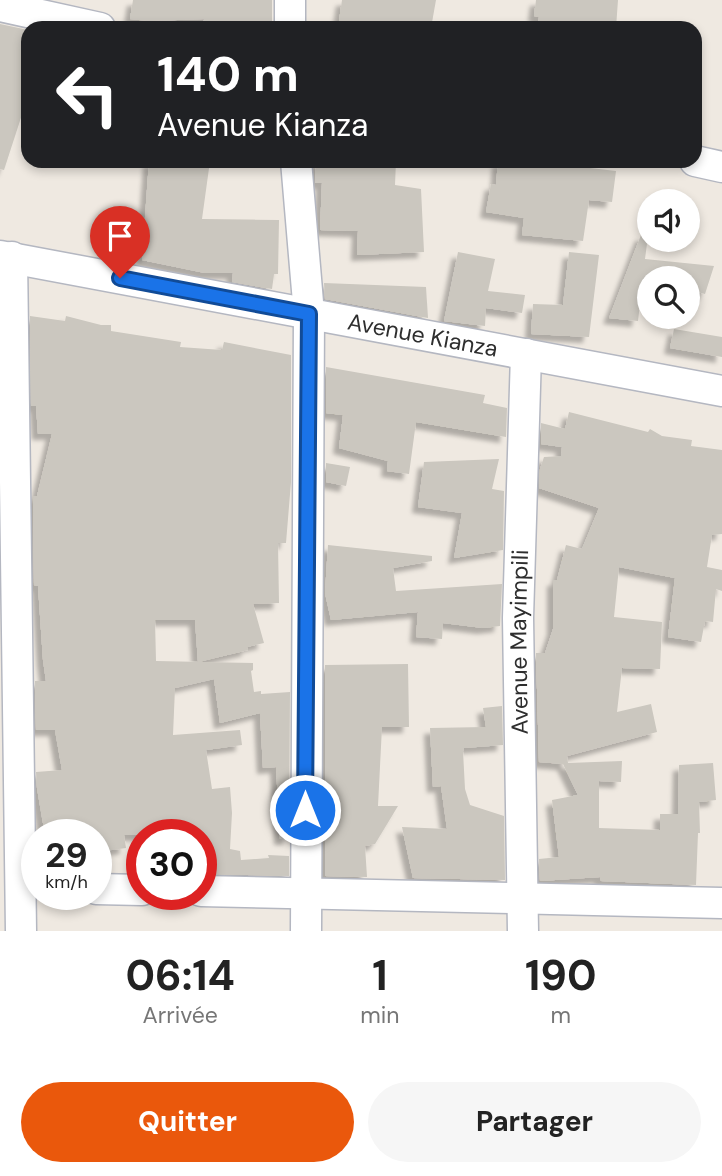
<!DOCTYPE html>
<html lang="fr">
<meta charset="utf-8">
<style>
:root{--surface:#fff;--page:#f6f6f6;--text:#222;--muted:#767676;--accent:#ea580c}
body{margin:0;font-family:"DM Sans",sans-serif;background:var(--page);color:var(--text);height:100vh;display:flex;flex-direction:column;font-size:26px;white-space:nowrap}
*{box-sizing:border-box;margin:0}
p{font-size:23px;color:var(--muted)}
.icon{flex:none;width:38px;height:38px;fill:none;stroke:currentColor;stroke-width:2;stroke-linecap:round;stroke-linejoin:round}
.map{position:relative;height:931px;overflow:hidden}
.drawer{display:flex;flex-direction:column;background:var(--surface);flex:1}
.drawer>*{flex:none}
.hud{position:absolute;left:21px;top:21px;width:681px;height:147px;border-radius:21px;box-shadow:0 4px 10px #0003;background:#202124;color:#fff;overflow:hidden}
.buttons{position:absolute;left:637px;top:189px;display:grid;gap:14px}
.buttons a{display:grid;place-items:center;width:63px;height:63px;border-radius:50%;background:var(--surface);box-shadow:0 4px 10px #0003;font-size:35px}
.speed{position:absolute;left:21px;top:819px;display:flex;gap:14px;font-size:35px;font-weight:700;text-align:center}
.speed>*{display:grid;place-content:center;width:91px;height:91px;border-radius:50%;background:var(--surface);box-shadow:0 4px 10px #0003;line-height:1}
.speed small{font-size:18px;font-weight:400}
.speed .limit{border:10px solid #d22;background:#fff;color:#111}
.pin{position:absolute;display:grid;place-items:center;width:60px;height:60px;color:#fff;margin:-72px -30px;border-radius:50% 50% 50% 0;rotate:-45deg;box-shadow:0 0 7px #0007}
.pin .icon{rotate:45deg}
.me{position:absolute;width:77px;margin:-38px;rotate:0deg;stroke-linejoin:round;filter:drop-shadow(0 0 5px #0008)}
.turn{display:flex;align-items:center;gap:24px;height:147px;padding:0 21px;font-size:32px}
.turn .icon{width:91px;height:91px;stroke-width:2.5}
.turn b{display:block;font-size:49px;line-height:60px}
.eta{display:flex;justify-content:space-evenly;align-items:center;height:119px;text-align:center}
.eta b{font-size:42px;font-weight:700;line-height:49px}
.cta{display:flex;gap:14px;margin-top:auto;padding:14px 21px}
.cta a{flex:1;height:80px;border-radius:42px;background:var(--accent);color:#fff;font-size:28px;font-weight:700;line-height:80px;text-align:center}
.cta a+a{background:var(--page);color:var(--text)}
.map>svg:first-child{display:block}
.building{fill:#cbc7bf;filter:url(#shadow)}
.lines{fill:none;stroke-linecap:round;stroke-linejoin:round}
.minor-casing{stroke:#b4b7c1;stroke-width:33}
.minor{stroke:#fff;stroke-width:30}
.route-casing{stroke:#114b97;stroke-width:18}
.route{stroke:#1a73e8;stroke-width:12}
.labels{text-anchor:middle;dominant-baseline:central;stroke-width:5;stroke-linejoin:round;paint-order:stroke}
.street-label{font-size:23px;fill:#2e2e2e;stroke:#fff}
</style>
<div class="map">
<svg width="722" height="931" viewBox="0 0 722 931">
<defs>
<filter id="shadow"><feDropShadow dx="-6" dy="6" stdDeviation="2" flood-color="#0004"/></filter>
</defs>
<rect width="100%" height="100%" fill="#efe9e1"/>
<g class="building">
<path d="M133 0H272V28H203L204 19 149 21 130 19Z"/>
<path d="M342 0H436L431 28H338Z"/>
<path d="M536 0H618L616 28H537L539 17 534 16Z"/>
<path d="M0 24 28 30V96L4 170 0 169Z"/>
<path d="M149 161H210L202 219 279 220 278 274H274L272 289 232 282 233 273H205L142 260Z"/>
<path d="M316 161H396L395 185 421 189 424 252 357 255 358 231 320 230 322 183H315Z"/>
<path d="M498 161H548L547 163 616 171 612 202 589 200 583 241 522 235 524 218 486 212 491 184 496 185Z"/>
<path d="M641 235 648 236 645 259 714 266 705 294 688 289V278H643L638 321 609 318Z"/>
<path d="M458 252 495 259 488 291 525 295 522 313 486 308 485 326 444 321Z"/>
<path d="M569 252 599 255 589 337 531 334 533 304 563 305Z"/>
<path d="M324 283 426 287 428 318 325 299Z"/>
<path d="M30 316 65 321 66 316 101 325H111V331L181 342 180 347 222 350 224 342 291 355V482L286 543H278L279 603 253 604 264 643 247 647 248 650 198 662 195 620H155L156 661 253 663V670L251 671 254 692 261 691V694L290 692 289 839H280L276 767 263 768 260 713 220 723 214 679 175 688 173 735 240 730 242 745 206 750 212 789 230 787 232 813 230 849 240 851 241 860 269 858 268 855 289 856V876L201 874V835H124L126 848 104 851 102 835H45L37 788 36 772 62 770 55 730H36L35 681H46L43 660 38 586 34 585 33 496H37L52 434H38L36 406H31Z"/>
<path d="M674 329 722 337V357L670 348Z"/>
<path d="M326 367 485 395 483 403 507 408 506 437 416 422 409 474 387 471 388 461 339 448 343 415 326 413Z"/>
<path d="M569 412 648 432 650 429 662 436 692 440 691 446 722 450V534L712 535 707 567 722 570V591L716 589 713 622 705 621 701 642 668 637 675 578 619 567 614 617 662 622 660 669 622 668 617 712 651 704 657 732 567 756 568 763 622 761 621 782 599 781V828L660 830V814H678L679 765 713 763 716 800 699 802 700 833H698L696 885 601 881 600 877 540 881 539 859 559 857 552 800 578 795 563 764 539 762 536 653H545L553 629V580H557L566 545 582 549 599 508 539 488 540 469 544 457 561 456 562 447 541 444V423L565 429Z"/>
<path d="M499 459 492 489 504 491 503 550 454 558 462 513 418 507 424 462Z"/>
<path d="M326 463 350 467 346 486 326 482Z"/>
<path d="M328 545 432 556V561L393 568 396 591 502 584 500 626 483 628 443 623 442 639 416 637 418 612 331 620 325 593Z"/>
<path d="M408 664 409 727H382L378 806H398L375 844 365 846 367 877 325 876V665Z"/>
<path d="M502 706 503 745 464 748 463 751 465 789 470 805 504 816 505 880 413 878 402 827 447 829 441 786 433 787 430 728 486 727 483 708Z"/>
</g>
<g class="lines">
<defs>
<g id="minor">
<path d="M0 6 100 28"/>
<path d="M290 28V0"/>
<path d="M296 161 309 314 306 931"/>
<path d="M695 161 722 167"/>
<path id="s1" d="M0 256 722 391"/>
<path d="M12 257 21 931"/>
<path d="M96 889 142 890"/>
<path d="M201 891 722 903"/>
<path id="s2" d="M523 931 518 618 526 354"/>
</g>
</defs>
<use href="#minor" class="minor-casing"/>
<use href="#minor" class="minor"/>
</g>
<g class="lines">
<defs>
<path id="route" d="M120 278 309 314 305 810"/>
</defs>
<use href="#route" class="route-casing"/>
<use href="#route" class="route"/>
</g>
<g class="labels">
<g class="street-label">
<text stroke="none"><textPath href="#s1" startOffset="430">Avenue Kianza</textPath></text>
<text stroke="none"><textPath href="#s2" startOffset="289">Avenue Mayimpili</textPath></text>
</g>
</g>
</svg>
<div class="buttons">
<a><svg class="icon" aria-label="sound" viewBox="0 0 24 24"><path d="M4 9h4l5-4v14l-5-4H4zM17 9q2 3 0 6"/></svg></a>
<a><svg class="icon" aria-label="search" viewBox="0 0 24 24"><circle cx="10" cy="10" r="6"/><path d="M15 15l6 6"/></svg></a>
</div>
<div class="speed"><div>29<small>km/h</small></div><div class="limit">30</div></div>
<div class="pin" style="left:120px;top:278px;background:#d93025"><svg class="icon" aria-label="arrive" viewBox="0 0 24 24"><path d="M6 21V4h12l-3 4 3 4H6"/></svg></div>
<svg class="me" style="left:305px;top:810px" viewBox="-20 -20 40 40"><circle r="17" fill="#1a73e8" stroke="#fff" stroke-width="3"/><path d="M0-11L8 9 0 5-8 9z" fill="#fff"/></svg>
<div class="hud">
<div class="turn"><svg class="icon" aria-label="left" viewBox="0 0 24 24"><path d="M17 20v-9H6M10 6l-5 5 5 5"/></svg><div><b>140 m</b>Avenue Kianza</div></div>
</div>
</div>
<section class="drawer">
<div class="eta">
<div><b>06:14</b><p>Arrivée</p></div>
<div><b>1</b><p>min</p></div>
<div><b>190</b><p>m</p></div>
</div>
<div class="cta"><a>Quitter</a><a>Partager</a></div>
</section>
